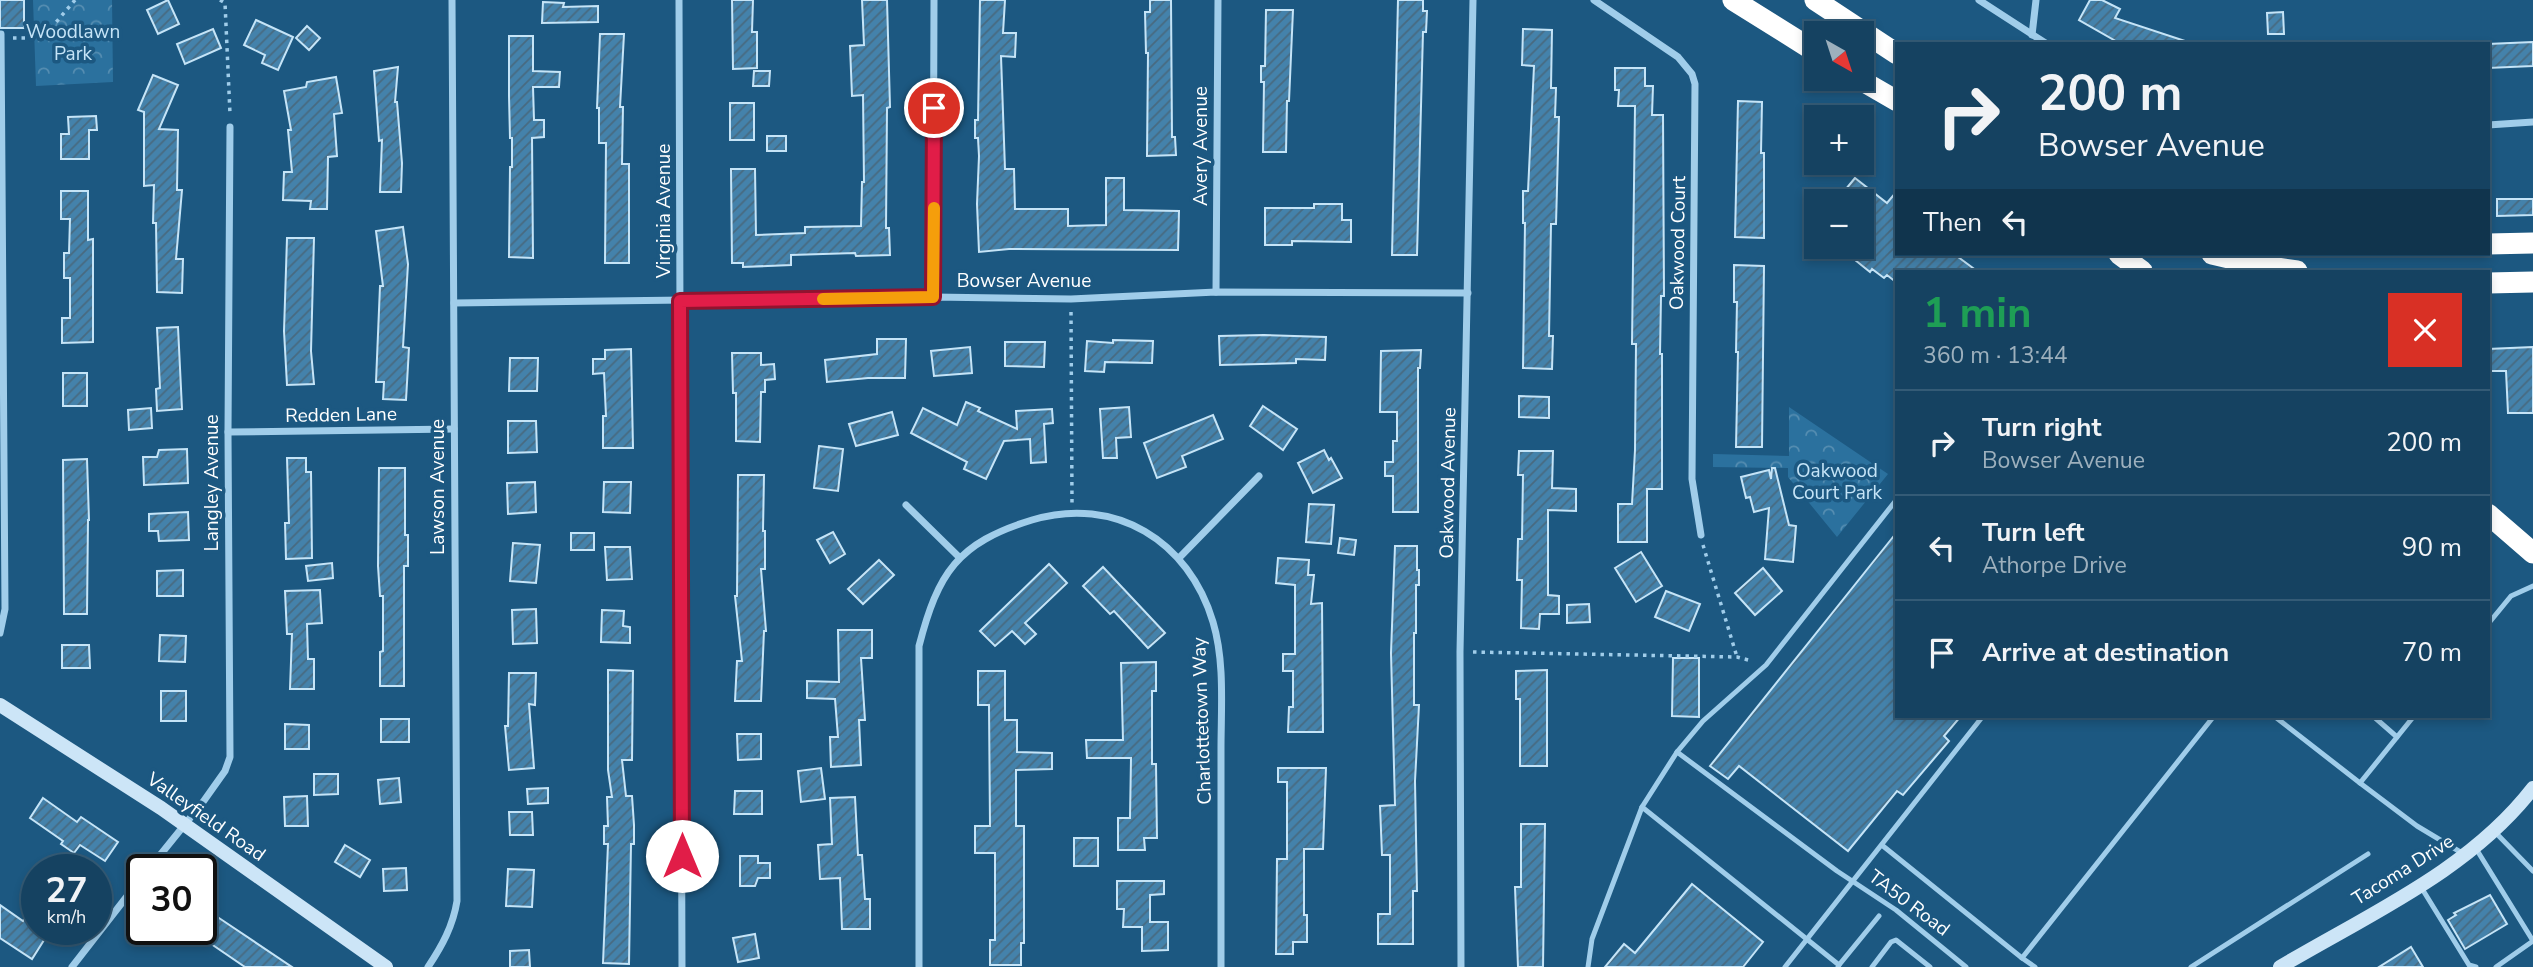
<!DOCTYPE html>
<meta charset="utf-8">
<style>
:root{--surface:#154261;--page:#1e4967;--text:#f1f3f6;--muted:#9db0bd;--line:#345b76}
body{margin:0;font-family:"Nunito Sans",sans-serif;background:var(--page);color:var(--text);height:100vh;display:flex;flex-direction:column;font-size:26px;white-space:nowrap}
*{box-sizing:border-box;margin:0}
p{font-size:23px;color:var(--muted)}
.icon{flex:none;width:38px;height:38px;fill:none;stroke:currentColor;stroke-width:2;stroke-linecap:round;stroke-linejoin:round}
.map{position:relative;flex:1;overflow:hidden}
.drawer{position:absolute;left:1895px;top:270px;width:595px;height:448px;display:flex;flex-direction:column;background:var(--surface);border-radius:0px;box-shadow:0 4px 10px #0003,0 0 0 2px var(--line)}
.drawer>*{flex:none}
.hud{position:absolute;left:1895px;top:42px;width:595px;height:214px;border-radius:0px;box-shadow:0 4px 10px #0003,0 0 0 2px var(--line);background:#154261;color:var(--text);overflow:hidden}
.needle{width:46px;rotate:141deg}
.controls{position:absolute;left:1804px;top:21px;display:grid;gap:14px}
.controls a{display:grid;place-items:center;width:70px;height:70px;border-radius:0px;background:var(--surface);box-shadow:0 4px 10px #0003,0 0 0 2px var(--line);font-size:35px}
.speed{position:absolute;left:21px;top:854px;display:flex;gap:14px;font-size:35px;font-weight:700;text-align:center}
.speed>*{display:grid;place-content:center;width:91px;height:91px;border-radius:50%;background:var(--surface);box-shadow:0 4px 10px #0003,0 0 0 2px var(--line);line-height:1}
.speed small{font-size:18px;font-weight:400}
.speed .limit{border:4px solid #111;border-radius:10px;background:#fff;color:#111}
.pin{position:absolute;display:grid;place-items:center;width:60px;height:60px;color:#fff;margin:-30px;border:4px solid #fff;border-radius:50%;box-shadow:0 2px 7px #0007}
.me{position:absolute;width:77px;margin:-38px;rotate:0deg;stroke-linejoin:round;filter:drop-shadow(0 0 5px #0008)}
.turn{display:flex;align-items:center;gap:24px;height:147px;padding:0 28px;font-size:32px}
.turn .icon{width:91px;height:91px;stroke-width:2.5}
.turn b{display:block;font-size:49px;line-height:60px}
.then{display:flex;align-items:center;height:66px;padding:0 28px;background:#0003;gap:14px;font-size:26px}
.round{display:grid;place-items:center;flex:none;width:74px;height:74px;border-radius:0px;background:var(--page)}
.summary{display:flex;align-items:center;justify-content:space-between;height:119px;padding:0 28px}
h1{font-size:42px;font-weight:700;line-height:52px;color:#1e9e55}
ul{padding:0;list-style:none}
li{display:flex;align-items:center;gap:21px;height:105px;padding:0 28px;border-top:2px solid var(--line)}
li div{flex:1}
li b{display:block;font-size:26px}
li em{font-style:normal}
.map>svg:first-child{display:block}
.forest{fill:url(#forest-crowns)}
.building{fill:url(#building-hatch);stroke:#c5e4f7;stroke-width:2}
.lines{fill:none;stroke-linecap:round;stroke-linejoin:round}
.path{stroke:#a0cdea;stroke-width:3.5;stroke-dasharray:3.5 5;stroke-linecap:butt}
.lane{stroke:#a0cdea;stroke-width:5}
.street{stroke:#a0cdea;stroke-width:7}
.secondary{stroke:#cce5f7;stroke-width:14}
.highway{stroke:#fff;stroke-width:21}
.route-casing{stroke:#92132f;stroke-width:18}
.route{stroke:#e11d48;stroke-width:12}
.slow{stroke:#f59e0b;stroke-width:12}
.labels{text-anchor:middle;dominant-baseline:central;stroke-width:7;stroke-linejoin:round;paint-order:stroke}
.park-label{font-size:19px;fill:#c5e4f7;stroke:#1c5881}
.street-label{font-size:19px;fill:#fff;stroke:#1c5881}
</style>
<div class="map">
<svg width="2533" height="967" viewBox="0 0 2533 967">
<defs>
<pattern id="forest-crowns" width="20" height="18" patternUnits="userSpaceOnUse" patternTransform="scale(1.75)"><rect width="20" height="18" fill="#2b719e"/><path d="M2 6a3 3 0 1 1 6 0M12 15a3 3 0 1 1 6 0" fill="none" stroke="#558db1"/></pattern>
<pattern id="building-hatch" width="6" height="6" patternUnits="userSpaceOnUse" patternTransform="scale(1.75)"><rect width="6" height="6" fill="#4482ab"/><path d="M-1 1l2-2M0 6l6-6M5 7l2-2" fill="none" stroke="#486a80"/></pattern>
</defs>
<rect width="100%" height="100%" fill="#1c5881"/>
<g class="forest">
<path d="M33 0H112L113 82 36 86Z"/>
<path d="M1789 407 1888 474 1837 537 1788 477V468L1713 467V454L1789 456Z"/>
</g>
<g class="building">
<rect x="0" y="0" width="24" height="28"/>
<path d="M168 0 179 24 158 34 147 10Z"/>
<path d="M732 0H753L752 32H757V68L733 69Z"/>
<path d="M862 0H887L890 107 887 108 886 228H889L890 255 856 256 855 253 791 255V265L743 267V263H732L731 169H755L756 235 805 233V227L861 226 862 182H864L863 95 852 96 850 46 864 45Z"/>
<path d="M980 0H1005L1003 33H1016L1015 57 1001 56 1005 169H1014L1015 209H1068V226L1106 225V178H1124V210L1179 211 1178 250 1009 249 979 252 977 204 979 156 978 138H975V120H978Z"/>
<path d="M1150 0H1171L1172 137H1175L1176 155 1147 156 1148 53H1146L1145 12H1150Z"/>
<path d="M1398 0H1423V11H1427L1426 32H1423L1417 255H1392Z"/>
<path d="M2090 0H2102L2120 9 2115 18 2185 41V44H2121L2079 20Z"/>
<path d="M543 2 564 3 563 7 598 6V22L542 23Z"/>
<path d="M1266 10H1293L1289 101H1287L1286 152H1263L1264 82H1261V66H1265Z"/>
<path d="M2283 12 2284 34H2268L2267 13Z"/>
<path d="M256 20 293 37 278 70 262 63 265 55 244 45Z"/>
<path d="M307 26 320 38 309 50 296 38Z"/>
<path d="M213 29 221 48 185 64 177 44Z"/>
<path d="M1523 29 1552 30 1551 88H1556L1555 117H1559L1556 224H1551L1549 336H1553L1552 369 1523 368 1525 223H1523V191H1528L1534 66 1522 65Z"/>
<path d="M600 34H624L620 107H623L622 164H629V263H605L606 143H599V108H597Z"/>
<path d="M509 36H533V71L560 72 559 87H533L534 120H544V137L532 138 533 258 509 257 510 167H512V138H510L509 96Z"/>
<path d="M2533 42V66L2488 68V44Z"/>
<path d="M398 67 395 102H397L402 163 401 192H380L382 140 379 141 374 71Z"/>
<path d="M1615 68H1645V86H1653L1652 115H1663L1664 296H1661L1660 354H1662V489H1647V542H1618V504H1632L1635 450 1636 344H1632L1635 106H1618L1619 90H1615Z"/>
<path d="M754 71H770L769 86H753Z"/>
<path d="M153 75 178 85 159 129 178 130 177 190H182L176 259H183L182 293 157 292 156 223H153L154 185 144 186V112L138 110Z"/>
<path d="M336 77 342 113 334 114 337 156 328 157 327 209H310L311 201 283 200 284 172H292L288 130H291L284 91 306 87 307 82Z"/>
<path d="M1738 101 1762 102 1761 153H1764V238L1735 237Z"/>
<rect x="730" y="103" width="24" height="37"/>
<path d="M96 116 97 130H89V159H61V134H69L68 117Z"/>
<rect x="767" y="136" width="19" height="15"/>
<path d="M1855 178 1887 203 1897 191V254H1954L1977 271H1897V283L1887 275 1884 278 1872 269 1870 272 1850 256 1858 247H1862V201H1836Z"/>
<path d="M61 191H88V240L93 239V342L62 343V318H70V278H64V253H69L70 219H61Z"/>
<path d="M2497 199H2533V215L2497 216Z"/>
<path d="M1314 204H1342V220H1351V242L1292 241V245H1265V208H1314Z"/>
<path d="M403 227 408 264 403 347 409 348 406 400 383 399 384 382H376L380 286H383L376 231Z"/>
<path d="M287 238H314L311 351 314 384 287 385 284 331Z"/>
<path d="M1734 265 1764 266 1762 447H1736L1738 352H1736L1737 302H1734Z"/>
<path d="M178 327 182 409 157 411 156 389 160 388 157 328Z"/>
<path d="M1264 335 1326 337 1325 360 1296 359V363L1220 365 1219 336Z"/>
<path d="M877 339H906L905 378H868L827 382 825 360 877 354Z"/>
<path d="M1113 340 1153 341 1152 363 1105 362 1104 372 1085 371 1087 341 1113 343Z"/>
<path d="M1005 342H1045L1044 367 1005 366Z"/>
<path d="M970 347 972 373 934 376 931 351Z"/>
<path d="M2533 347V413H2508L2506 371H2488V349Z"/>
<path d="M631 349 633 448H603V416H606L604 373 593 374V359H605V350Z"/>
<path d="M1421 350 1420 368H1418V512H1393V476H1385V462H1393V441H1397V412H1380L1381 351Z"/>
<path d="M732 353H761V365L774 364 775 379 765 380V392H761L760 442 736 441V393H733Z"/>
<path d="M510 358H538L537 391H509Z"/>
<rect x="63" y="373" width="24" height="33"/>
<path d="M1519 396 1549 397V418L1519 417Z"/>
<path d="M966 402 980 408 978 411 1017 429 1016 411 1052 409 1053 423 1044 424 1046 462 1031 463 1030 439 1004 441 986 479 964 469 967 462 911 433 923 408 957 425Z"/>
<path d="M1263 406 1297 429 1283 450 1250 426Z"/>
<path d="M1129 407 1131 437 1116 438 1117 458H1103L1100 409Z"/>
<path d="M151 408 152 428 129 430 128 410Z"/>
<path d="M892 412 898 435 856 446 849 424Z"/>
<path d="M1213 415 1223 439 1182 456 1186 467 1157 478 1144 443Z"/>
<path d="M508 421H536L537 452 508 453Z"/>
<path d="M819 446 843 449 838 491 814 488Z"/>
<path d="M187 449 188 483 144 485 143 457H157L159 450Z"/>
<path d="M1324 450 1329 460 1331 458 1342 478 1313 493 1298 463Z"/>
<path d="M1519 451H1553L1552 488 1576 489V511L1548 510V595L1559 596V614H1540L1539 629 1521 628 1522 580H1517L1518 539H1522L1523 475H1518Z"/>
<path d="M287 458H306V472H311L312 558 286 559 285 523H289Z"/>
<path d="M87 459 89 520H88L87 614H64L63 460Z"/>
<path d="M379 468H405V535H408V566H404V686H380V652L383 651V596H380L378 566Z"/>
<path d="M1772 468H1775L1789 525 1796 526 1793 562 1765 559 1769 508 1754 512 1750 497 1746 498 1741 477 1769 470 1771 479Z"/>
<path d="M738 475H764L763 531H765V569H761L766 631H764L761 701H735L737 661H742L735 596H737Z"/>
<path d="M535 482 536 512 508 514 507 483Z"/>
<path d="M604 482H631L630 513 603 512Z"/>
<path d="M1309 504 1334 505 1331 544 1306 542Z"/>
<path d="M188 512 189 540 159 541 158 531H149V514Z"/>
<path d="M833 532 845 554 830 563 817 540Z"/>
<path d="M1897 532V716H1961L1944 736 1949 741 1903 795 1897 791 1848 851 1739 766 1728 779 1710 766Z"/>
<rect x="571" y="533" width="23" height="17"/>
<path d="M1340 538 1356 540 1354 555 1338 553Z"/>
<path d="M513 543 540 545 536 583 510 581Z"/>
<path d="M1395 546H1417V570H1419V585H1416V633H1414V705H1419L1415 781 1417 891H1413V944H1378V914H1390V855H1382L1380 806 1395 805 1391 653Z"/>
<path d="M605 547H630L632 579 607 580Z"/>
<path d="M1641 552 1662 586 1636 602 1615 568Z"/>
<path d="M1278 558 1309 560 1308 575H1314L1311 604 1322 603 1323 732H1288L1289 707H1293V671H1283V654H1295V585L1276 583Z"/>
<path d="M879 560 894 575 863 604 848 589Z"/>
<path d="M332 563 333 578 308 581 306 566Z"/>
<path d="M1049 564 1067 583 1025 623 1036 634 1025 644 1012 631 995 646 980 631Z"/>
<path d="M1103 567 1165 633 1148 648 1114 611 1110 614 1083 586Z"/>
<path d="M1763 568 1782 591 1755 615 1735 593Z"/>
<path d="M183 570V596H157V571Z"/>
<path d="M320 590 322 623 307 624 308 659H314V689H290L292 634H287L285 591Z"/>
<path d="M1666 591 1700 604 1689 631 1655 617Z"/>
<path d="M1589 604 1590 622 1567 623V605Z"/>
<path d="M536 609 537 643 513 644 512 610Z"/>
<path d="M602 610 624 611 623 626 630 627V643L601 642Z"/>
<path d="M838 630H872V658H861L865 720H859L861 765 831 767 830 737H838L835 699 807 698V681L839 682Z"/>
<path d="M160 635 186 636 185 662 159 661Z"/>
<path d="M62 645H89L90 668H62Z"/>
<path d="M1673 658H1699V717L1672 716Z"/>
<path d="M1156 662V691H1152V764H1156L1157 838H1144L1145 850H1118V818H1130L1131 758H1087L1086 740H1123L1121 663Z"/>
<path d="M608 670 633 671 632 760H622L626 796H632L634 825V844H631L629 964 603 963 608 844H604V826H608L607 797H612L608 770Z"/>
<path d="M1547 670V766H1520V699H1516V671Z"/>
<path d="M978 671H1005V720H1017V752L1052 753V769L1016 770V826H1024V943H1021V965H990V940H995V853H975V826H990L989 705H978Z"/>
<path d="M509 673H536L535 705 529 704 534 768 509 770 505 726H508Z"/>
<rect x="161" y="691" width="25" height="30"/>
<rect x="381" y="719" width="28" height="23"/>
<path d="M285 724 309 725V749H285Z"/>
<path d="M737 734H761V759L738 760Z"/>
<path d="M821 768 825 799 801 802 798 771Z"/>
<path d="M1278 768H1326L1323 849H1304V915H1307V942H1293V954H1276L1277 859H1287V782H1278Z"/>
<path d="M314 774H338V794L314 795Z"/>
<path d="M399 778 401 802 380 804 378 780Z"/>
<path d="M548 788V803L528 804 527 789Z"/>
<path d="M735 791H762V814H734Z"/>
<path d="M307 796 308 826H285L284 797Z"/>
<path d="M855 797 858 855H862L865 899H870V929H842L840 878 820 879 818 845 832 844 830 798Z"/>
<path d="M43 798 77 822 81 817 118 842 105 861 80 845 74 853 61 844 63 841 30 818Z"/>
<path d="M509 812H532L533 835H510Z"/>
<path d="M1521 824H1545L1543 967H1518L1515 887H1521Z"/>
<rect x="1074" y="838" width="24" height="28"/>
<path d="M345 845 370 860 360 877 335 862Z"/>
<path d="M740 856H758V863H770V878H758L755 886H740Z"/>
<path d="M406 868 407 890 384 891 383 869Z"/>
<path d="M508 869 534 870 532 907 506 906Z"/>
<path d="M1117 881H1164V894L1150 895V922H1168V950L1142 951V927H1123L1124 909H1117Z"/>
<path d="M1692 884 1763 942 1743 967H1605L1624 944 1635 953Z"/>
<path d="M2490 895 2507 924 2465 949 2448 920 2456 915 2454 913Z"/>
<path d="M37 900V929H51L32 959 0 938V905L23 921Z"/>
<path d="M201 906 222 920 292 967H245L201 937Z"/>
<path d="M755 934 759 958 738 962 733 938Z"/>
<path d="M2411 947 2423 967H2379Z"/>
<path d="M529 950 530 967H510V951Z"/>
</g>
<g class="lines">
<g class="path">
<path d="M220 0 225 3 230 114"/>
<path d="M13 38H34L39 33 46 34 75 0"/>
<path d="M1071 312 1072 504"/>
<path d="M1703 545 1737 657"/>
<path d="M1473 652 1737 657 1752 661"/>
</g>
<g class="lane">
<path d="M1897 499 1766 665 1703 721 1677 752 1837 871 1896 910 1966 967"/>
<path d="M2488 624 2511 596 2533 586"/>
<path d="M2274 716 2360 783 2414 716"/>
<path d="M2373 716 2397 737"/>
<path d="M2360 783 2417 826 2462 853"/>
<path d="M1642 807 1839 965 1838 967"/>
<path d="M2494 831 2533 871"/>
<path d="M1883 846 2022 958 2214 716"/>
<path d="M2475 847 2533 941 2496 967"/>
<path d="M2421 887 2469 965 2476 967"/>
<path d="M2022 958 2035 967"/>
<path d="M1839 965 1879 916"/>
<path d="M1588 967 1592 939 1642 807 1677 752"/>
<path d="M1785 967 1983 716"/>
<path d="M1872 967 1891 942 1896 940 1930 967"/>
<path d="M2191 967 2368 854"/>
</g>
<g class="street">
<path d="M679 0 682 967"/>
<path d="M1594 0 1678 57 1692 74 1695 84 1692 479 1701 535"/>
<path d="M1979 0 2047 44"/>
<path d="M2032 35 2036 0"/>
<path d="M2488 125 2533 122"/>
<path d="M1216 292 1218 0"/>
<path d="M933 297 934 0"/>
<path d="M454 303 933 297 1071 299 1216 292 1468 293"/>
<path d="M228 432 454 429"/>
<path d="M906 505 959 557"/>
<path d="M1179 558 1259 476"/>
<path d="M0 633 5 609 1 34"/>
<path d="M148 870 203 802 225 771 230 757 228 432 230 127"/>
<path d="M72 967 142 877"/>
<path d="M428 967C442 946 453 926 457 901L452 0"/>
<path d="M919 967V646C938 573 957 543 1032 520 1115 495 1189 541 1213 622 1225 662 1221 708 1221 749 1221 822 1221 894 1221 967"/>
<path d="M1461 967 1460 652 1473 0"/>
</g>
<g class="secondary">
<path d="M0 705 161 808 386 967"/>
<path d="M2280 967C2367 915 2469 871 2533 788"/>
</g>
<g class="highway">
<path d="M1733 0 1816 52"/>
<path d="M1815 0 1897 54"/>
<path d="M1859 79 1897 101"/>
<path d="M2488 244 2533 243"/>
<path d="M2119 254 2142 271"/>
<path d="M2212 254 2263 266 2297 271"/>
<path d="M2488 283 2533 282"/>
<path d="M2488 514 2533 553"/>
</g>
</g>
<g class="lines">
<defs>
<path id="route" d="M682 856 680 301 933 297 934 108"/>
</defs>
<use href="#route" class="route-casing"/>
<use href="#route" class="route"/>
<path class="slow" d="M823 299 933 297 934 208"/>
</g>
<g class="labels">
<g class="park-label">
<text x="73" y="32">Woodlawn<tspan x="73" dy="22">Park</tspan></text>
<text x="1837" y="471">Oakwood<tspan x="1837" dy="22">Court Park</tspan></text>
</g>
<g class="street-label">
<text transform="translate(1201 146) rotate(-90)">Avery Avenue</text>
<text transform="translate(664 211) rotate(-90)">Virginia Avenue</text>
<text transform="translate(1678 243) rotate(-89)">Oakwood Court</text>
<text x="1024" y="281">Bowser Avenue</text>
<text transform="translate(341 415) rotate(-1)">Redden Lane</text>
<text transform="translate(212 483) rotate(-90)">Langley Avenue</text>
<text transform="translate(1448 483) rotate(-89)">Oakwood Avenue</text>
<text transform="translate(438 487) rotate(-90)">Lawson Avenue</text>
<text transform="translate(1202 721) rotate(-92)">Charlottetown Way</text>
<text transform="translate(206 817) rotate(35)">Valleyfield Road</text>
<text transform="translate(2403 870) rotate(-32)">Tacoma Drive</text>
<text transform="translate(1909 903) rotate(37)">TA50 Road</text>
</g>
</g>
</svg>
<div class="controls">
<a><svg class="needle" viewBox="-14 -14 28 28"><path d="M0-13l5 13h-10z" fill="#e53935"/><path d="M0 13l5-13h-10z" fill="#9db0bd"/></svg></a>
<a>+</a>
<a>−</a>
</div>
<div class="speed"><div>27<small>km/h</small></div><div class="limit">30</div></div>
<div class="pin" style="left:934px;top:108px;background:#d93025"><svg class="icon" aria-label="arrive" viewBox="0 0 24 24"><path d="M6 21V4h12l-3 4 3 4H6"/></svg></div>
<svg class="me" style="left:682px;top:856px" viewBox="-20 -20 40 40"><circle r="19" fill="#fff"/><path d="M0-13L10 11 0 6-10 11z" fill="#e11d48"/></svg>
<div class="hud">
<div class="turn"><svg class="icon" aria-label="right" viewBox="0 0 24 24"><path d="M7 20v-9h11M14 6l5 5-5 5"/></svg><div><b>200 m</b>Bowser Avenue</div></div>
<div class="then">Then<svg class="icon" aria-label="left" viewBox="0 0 24 24"><path d="M17 20v-9H6M10 6l-5 5 5 5"/></svg></div>
</div>
<section class="drawer">
<div class="summary"><div><h1>1 min</h1><p>360 m · 13:44</p></div><a class="round" style="background:#d93025;color:#fff"><svg class="icon" aria-label="close" viewBox="0 0 24 24"><path d="M6 6l12 12M18 6L6 18"/></svg></a></div>
<ul>
<li><svg class="icon" aria-label="right" viewBox="0 0 24 24"><path d="M7 20v-9h11M14 6l5 5-5 5"/></svg><div><b>Turn right</b><p>Bowser Avenue</p></div><em>200 m</em></li>
<li><svg class="icon" aria-label="left" viewBox="0 0 24 24"><path d="M17 20v-9H6M10 6l-5 5 5 5"/></svg><div><b>Turn left</b><p>Athorpe Drive</p></div><em>90 m</em></li>
<li><svg class="icon" aria-label="arrive" viewBox="0 0 24 24"><path d="M6 21V4h12l-3 4 3 4H6"/></svg><div><b>Arrive at destination</b></div><em>70 m</em></li>
</ul>
</section>
</div>
